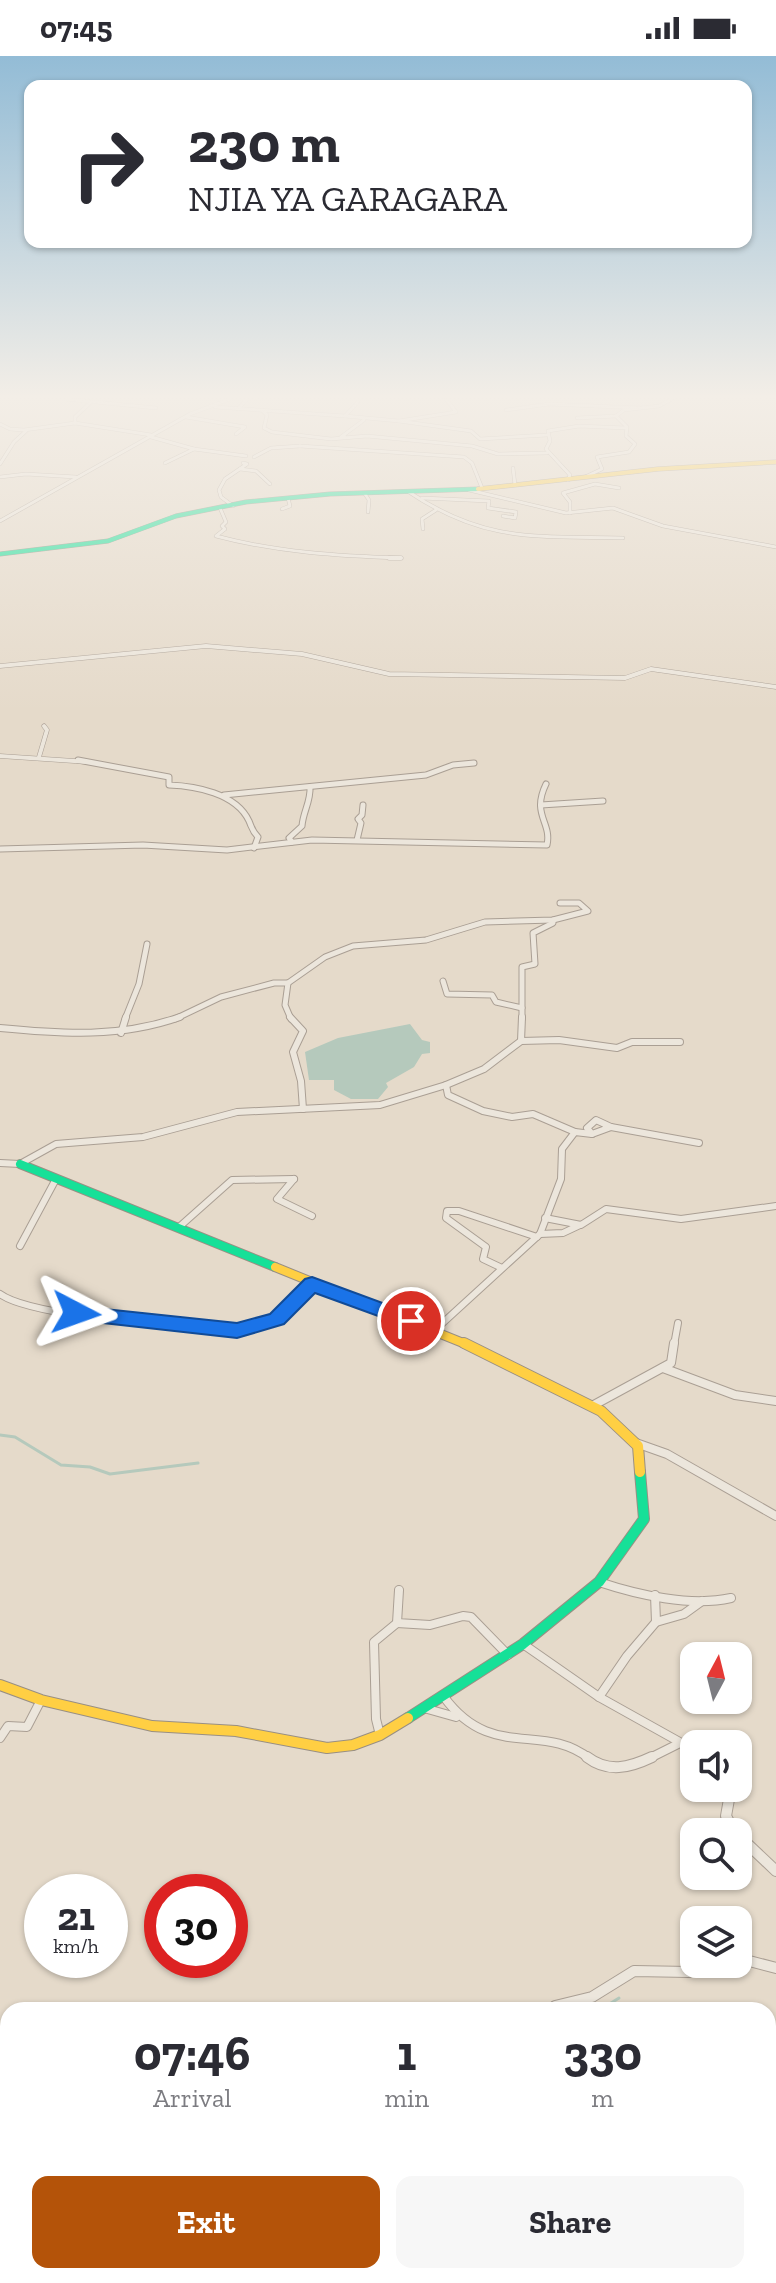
<!DOCTYPE html>
<style>
:root{--surface:#fff;--page:#f7f7f7;--text:#2b2b33;--muted:#7c7c81;--accent:#b45309}
body{margin:0;font-family:"Zilla Slab",serif;background:var(--page);color:var(--text);height:100vh;display:flex;flex-direction:column;font-size:30px;white-space:nowrap}
*{box-sizing:border-box;margin:0}
p{font-size:26px;color:var(--muted)}
.icon{flex:none;width:44px;height:44px;fill:none;stroke:currentColor;stroke-width:2;stroke-linecap:round;stroke-linejoin:round}
.map{position:relative;flex:1;overflow:hidden}
.panel{position:absolute;left:0px;top:1946px;width:776px;height:282px;display:flex;flex-direction:column;background:var(--surface);border-radius:24px 24px 0 0;box-shadow:0 2px 6px #0004}
.panel>*{flex:none}
.banner{position:absolute;left:24px;top:24px;width:728px;height:168px;border-radius:16px;box-shadow:0 2px 6px #0004;background:#fff;color:var(--text);overflow:hidden}
.needle{width:52px;rotate:7deg}
.tools{position:absolute;left:680px;top:1586px;display:grid;gap:16px}
.tools a{display:grid;place-items:center;width:72px;height:72px;border-radius:16px;background:var(--surface);box-shadow:0 2px 6px #0004;font-size:40px}
.speed{position:absolute;left:24px;top:1818px;display:flex;gap:16px;font-size:40px;font-weight:700;text-align:center}
.speed>*{display:grid;place-content:center;width:104px;height:104px;border-radius:50%;background:var(--surface);box-shadow:0 2px 6px #0004;line-height:1}
.speed small{font-size:20px;font-weight:400}
.speed .limit{border:12px solid #d22;background:#fff;color:#111}
.pin{position:absolute;display:grid;place-items:center;width:68px;height:68px;color:#fff;margin:-34px;border:4px solid #fff;border-radius:50%;box-shadow:0 2px 8px #0007}
.me{position:absolute;width:88px;margin:-44px;rotate:94deg;stroke-linejoin:round;filter:drop-shadow(0 0 6px #0008)}
.turn{display:flex;align-items:center;gap:28px;height:168px;padding:0 32px;font-size:36px}
.turn .icon{width:104px;height:104px;stroke-width:2.5}
.turn b{display:block;font-size:56px;line-height:68px}
.eta{display:flex;justify-content:space-evenly;align-items:center;height:136px;text-align:center}
.eta b{font-size:48px;font-weight:700;line-height:56px}
.action{display:flex;gap:16px;margin-top:auto;padding:16px 32px}
.action a{flex:1;height:92px;border-radius:16px;background:var(--accent);color:#fff;font-size:32px;font-weight:700;line-height:92px;text-align:center}
.action a+a{background:var(--page);color:var(--text)}
.status{display:flex;justify-content:space-between;align-items:center;height:56px;padding:0 40px;background:var(--surface);direction:ltr}
.status svg{height:22px;fill:currentColor}
.map>svg:first-child{display:block}
.water{fill:#b5c9bc}
.lines{fill:none;stroke-linecap:round;stroke-linejoin:round}
.stream{stroke:#b5c9bc;stroke-width:3}
.street-far5-casing{stroke:#aa9f94;stroke-width:4}
.street-far4-casing{stroke:#aa9f94;stroke-width:5}
.street-far3-casing{stroke:#aa9f94;stroke-width:7}
.street-far2-casing{stroke:#aa9f94;stroke-width:8}
.street-far1-casing{stroke:#aa9f94;stroke-width:10}
.street-casing{stroke:#aa9f94;stroke-width:12}
.fast-far2-casing{stroke:#998f83;stroke-width:5}
.fast-far1-casing{stroke:#998f83;stroke-width:10}
.fast-casing{stroke:#998f83;stroke-width:12}
.slow-far2-casing{stroke:#998f83;stroke-width:5}
.slow-far1-casing{stroke:#998f83;stroke-width:10}
.slow-casing{stroke:#998f83;stroke-width:12}
.street-far5{stroke:#ece6dc;stroke-width:3}
.street-far4{stroke:#ece6dc;stroke-width:4}
.street-far3{stroke:#ece6dc;stroke-width:5}
.street-far2{stroke:#ece6dc;stroke-width:6}
.street-far1{stroke:#ece6dc;stroke-width:8}
.street{stroke:#ece6dc;stroke-width:10}
.fast-far2{stroke:#16e098;stroke-width:4}
.fast-far1{stroke:#16e098;stroke-width:8}
.fast{stroke:#16e098;stroke-width:10}
.slow-far2{stroke:#ffcf43;stroke-width:4}
.slow-far1{stroke:#ffcf43;stroke-width:8}
.slow{stroke:#ffcf43;stroke-width:10}
.route{fill:#1a73e8;stroke:#114b97;stroke-width:2}
</style>
<div class="status"><b>07:45</b><svg viewBox="0 0 49 12"><path d="M0 12V9h3v3zM5 12V6h3v6zM10 12V3h3v9zM15 12V0h3v12zM26 1h20v11H26zM47 4h2v5h-2z"/></svg></div>
<div class="map">
<svg width="776" height="2227" viewBox="0 0 776 2227">
<rect width="100%" height="100%" fill="#e5daca"/>
<path class="water" d="M410 968 422 984 430 986V997L422 998 414 1011 386 1027 388 1031 378 1043H351L334 1034V1024H309L305 996 338 982Z"/>
<g class="lines">
<g class="stream">
<path d="M0 1379 15 1381 61 1409 90 1411 110 1418 198 1407"/>
<path d="M600 1954 619 1942"/>
<path d="M0 2138 8 2137"/>
</g>
<defs>
<g id="street-far5">
<path d="M65 343 156 352"/>
<path d="M215 351 345 360 358 346"/>
<path d="M238 353 247 343"/>
<path d="M262 354 267 359 264 372 272 376 331 383 367 380 472 390 498 398 547 397"/>
<path d="M506 354 549 348 640 352"/>
<path d="M345 360 399 365 456 356 446 343"/>
<path d="M186 361 245 371 236 378"/>
<path d="M577 362 616 360 624 354 659 350 672 343"/>
<path d="M399 365 471 375 480 383 547 379"/>
<path d="M75 367V361L91 346"/>
<path d="M0 368 10 373 24 374 75 367 151 379"/>
<path d="M151 381 194 393 165 407"/>
<path d="M345 381H341L364 364"/>
<path d="M300 390 464 401 472 407 482 432"/>
<path d="M194 393 246 400"/>
<path d="M254 401 271 392 300 390"/>
<path d="M0 408 14 386 26 375"/>
<path d="M513 412 515 429"/>
<path d="M240 413 256 415 270 428"/>
<path d="M0 421 26 418 76 421"/>
<path d="M585 421 602 413 597 401 629 396 635 388 626 380 627 371 616 360"/>
<path d="M568 424 570 419 546 393 550 385 548 375 579 370 626 372"/>
<path d="M469 434 566 457 613 452 663 470 776 491"/>
<path d="M409 436C485 487 536 480 623 482"/>
<path d="M365 438 369 444 368 456"/>
<path d="M422 442 489 445 488 452 516 456 515 462 503 460"/>
<path d="M233 450 221 441 219 434 225 423 247 408 243 407"/>
<path d="M220 452 226 466 222 470 225 473 216 480C276 496 338 500 401 502"/>
<path d="M282 453 290 450 288 442"/>
<path d="M570 457V446L563 437 595 428 619 432"/>
<path d="M0 465 190 358 230 343"/>
<path d="M423 473 422 463 436 454"/>
</g>
<g id="street-far4">
<path d="M389 502H401"/>
<path d="M0 610 206 590 302 598 389 618 625 622 651 613 776 631"/>
<path d="M0 700 89 706"/>
<path d="M39 701 47 674 44 670"/>
</g>
<g id="street-far3">
<path d="M78 704 169 721V729C195 730 236 737 249 765 252 772 252 775 258 781L254 792"/>
<path d="M224 739 426 719 453 709 474 707"/>
<path d="M541 749 603 745"/>
<path d="M357 784 361 767 358 763 362 759 363 749"/>
<path d="M292 786 289 782 302 770C303 756 311 745 310 731"/>
<path d="M0 793 143 789 227 794 312 784 547 789C552 766 531 759 546 728"/>
<path d="M443 925 447 938 492 939 496 946 522 952"/>
<path d="M288 927 285 949 291 963"/>
<path d="M125 963 139 928 147 888"/>
<path d="M175 963 221 941 274 927H288L325 901 353 890 426 884 485 866 553 864 588 855 579 847H560"/>
<path d="M522 963V911L535 908 533 877 553 867V864"/>
</g>
<g id="street-far2">
<path d="M290 961 303 975 293 996 301 1025 303 1053"/>
<path d="M0 972C62 978 121 982 180 961"/>
<path d="M121 977 126 961"/>
<path d="M521 985 522 961"/>
<path d="M446 1029 448 1039 483 1055 512 1061 533 1058 575 1076"/>
<path d="M596 1064 611 1071 592 1078 587 1072Z"/>
<path d="M611 1071 699 1087"/>
<path d="M0 1107 20 1108 56 1088 143 1081 237 1056 380 1049 446 1029 484 1013 521 985 559 984 617 992 632 986H680"/>
<path d="M294 1123 277 1143 312 1160"/>
<path d="M545 1162 581 1169 606 1153 681 1163 776 1150"/>
<path d="M178 1172 232 1124 294 1123"/>
<path d="M540 1178 563 1177 580 1169"/>
<path d="M20 1190 56 1123"/>
<path d="M502 1212 483 1203 486 1191 446 1162 447 1155H459L537 1181"/>
<path d="M0 1238C31 1261 179 1270 225 1275 263 1271 285 1255 312 1228"/>
<path d="M435 1274 540 1178 561 1123 562 1093 575 1076 592 1078"/>
<path d="M674 1289 678 1267"/>
</g>
<g id="street-far1">
<path d="M663 1312 735 1339 776 1345"/>
<path d="M592 1350 671 1307 674 1287"/>
<path d="M636 1387 667 1398 776 1460"/>
<path d="M599 1526C638 1539 691 1551 731 1542"/>
<path d="M399 1534 397 1567 430 1569 463 1560 471 1561 508 1599"/>
<path d="M655 1539 656 1566 627 1600 599 1641 694 1694"/>
<path d="M656 1566 684 1558 702 1545"/>
<path d="M523 1588 599 1641"/>
<path d="M444 1641C492 1706 542 1665 590 1703"/>
<path d="M424 1652 456 1661"/>
<path d="M380 1679 376 1663 374 1586 397 1567"/>
<path d="M0 1682 8 1670 27 1671 41 1644"/>
<path d="M648 1703 680 1687"/>
</g>
<g id="street">
<path d="M587 1701C608 1717 629 1712 652 1701"/>
<path d="M731 1732 726 1760 734 1776"/>
<path d="M738 1779 776 1815"/>
<path d="M738 1902 776 1912"/>
<path d="M553 1954 555 1950 592 1941 634 1915 689 1916 705 1908"/>
<path d="M0 2088 8 2086"/>
<path d="M776 2117 771 2140 776 2208"/>
<path d="M0 2162 8 2161"/>
<path d="M568 2227 570 2220"/>
</g>
<path id="fast-far2" d="M0 498 108 485 176 460 246 446 330 438 478 433"/>
<path id="fast-far1" d="M20 1108 275 1211"/>
<path id="fast" d="M408 1662 523 1588 599 1526 644 1463 640 1416"/>
<path id="slow-far2" d="M478 433 658 413 776 406"/>
<path id="slow-far1" d="M275 1211 468 1289"/>
<g id="slow">
<path d="M464 1287 601 1355 638 1390 640 1416"/>
<path d="M0 1629 41 1644 152 1670 236 1675 327 1692 353 1689 380 1679 408 1662"/>
</g>
</defs>
<use href="#street-far5" class="street-far5-casing"/>
<use href="#street-far4" class="street-far4-casing"/>
<use href="#street-far3" class="street-far3-casing"/>
<use href="#street-far2" class="street-far2-casing"/>
<use href="#street-far1" class="street-far1-casing"/>
<use href="#street" class="street-casing"/>
<use href="#fast-far2" class="fast-far2-casing"/>
<use href="#fast-far1" class="fast-far1-casing"/>
<use href="#fast" class="fast-casing"/>
<use href="#slow-far2" class="slow-far2-casing"/>
<use href="#slow-far1" class="slow-far1-casing"/>
<use href="#slow" class="slow-casing"/>
<use href="#street-far5" class="street-far5"/>
<use href="#street-far4" class="street-far4"/>
<use href="#street-far3" class="street-far3"/>
<use href="#street-far2" class="street-far2"/>
<use href="#street-far1" class="street-far1"/>
<use href="#street" class="street"/>
<use href="#fast-far2" class="fast-far2"/>
<use href="#fast-far1" class="fast-far1"/>
<use href="#fast" class="fast"/>
<use href="#slow-far2" class="slow-far2"/>
<use href="#slow-far1" class="slow-far1"/>
<use href="#slow" class="slow"/>
</g>
<linearGradient id="sky" x2="0" y2="1"><stop stop-color="#93bcd6"/><stop offset="0.52" stop-color="#f3eee7"/><stop offset="1" stop-color="#f3eee7" stop-opacity="0"/></linearGradient>
<rect width="776" height="655" fill="url(#sky)"/>
<path class="route" d="M312 1221 418 1260 421 1265 418 1270 411 1272 315 1237 284 1268 237 1282 76 1264 68 1262 66 1257 68 1252 76 1250 237 1267 270 1258 305 1223Z"/>
</svg>
<div class="tools">
<a><svg class="needle" viewBox="-14 -14 28 28"><path d="M0-13l5 13h-10z" fill="#e53935"/><path d="M0 13l5-13h-10z" fill="#7c7c81"/></svg></a>
<a><svg class="icon" aria-label="sound" viewBox="0 0 24 24"><path d="M4 9h4l5-4v14l-5-4H4zM17 9q2 3 0 6"/></svg></a>
<a><svg class="icon" aria-label="search" viewBox="0 0 24 24"><circle cx="10" cy="10" r="6"/><path d="M15 15l6 6"/></svg></a>
<a><svg class="icon" aria-label="layers" viewBox="0 0 24 24"><path d="M12 4l9 5-9 5-9-5zM3 14l9 5 9-5"/></svg></a>
</div>
<div class="speed"><div>21<small>km/h</small></div><div class="limit">30</div></div>
<div class="pin" style="left:411px;top:1265px;background:#d93025"><svg class="icon" aria-label="arrive" viewBox="0 0 24 24"><path d="M6 21V4h12l-3 4 3 4H6"/></svg></div>
<svg class="me" style="left:76px;top:1257px" viewBox="-20 -20 40 40"><path d="M0-17L14 15 0 8-14 15z" fill="#1a73e8" stroke="#fff" stroke-width="4"/></svg>
<div class="banner">
<div class="turn"><svg class="icon" aria-label="right" viewBox="0 0 24 24"><path d="M7 20v-9h11M14 6l5 5-5 5"/></svg><div><b>230 m</b>NJIA YA GARAGARA</div></div>
</div>
<section class="panel">
<div class="eta">
<div><b>07:46</b><p>Arrival</p></div>
<div><b>1</b><p>min</p></div>
<div><b>330</b><p>m</p></div>
</div>
<div class="action"><a>Exit</a><a>Share</a></div>
</section>
</div>
